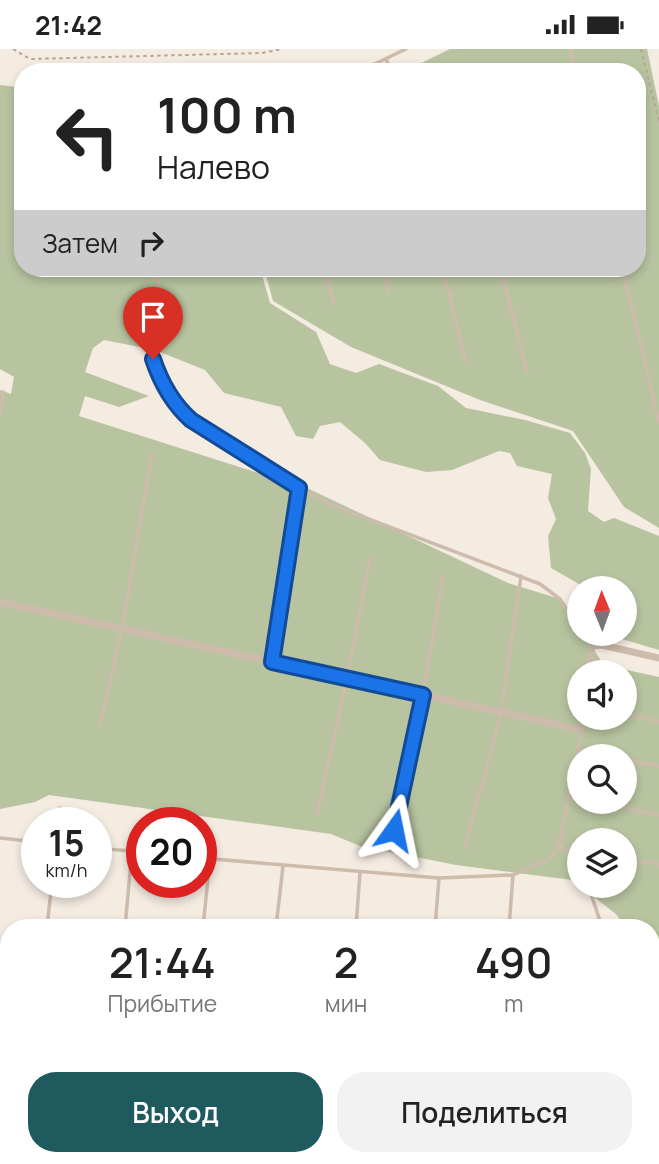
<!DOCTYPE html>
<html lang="ru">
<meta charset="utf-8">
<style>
:root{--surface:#fff;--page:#f2f2f2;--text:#222;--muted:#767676;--accent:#1f5a5e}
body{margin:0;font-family:Manrope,sans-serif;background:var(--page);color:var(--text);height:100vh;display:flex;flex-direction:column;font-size:26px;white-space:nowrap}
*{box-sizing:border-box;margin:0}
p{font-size:23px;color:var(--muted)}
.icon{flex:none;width:38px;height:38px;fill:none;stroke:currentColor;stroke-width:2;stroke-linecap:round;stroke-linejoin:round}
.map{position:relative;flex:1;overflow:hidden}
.side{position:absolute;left:0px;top:870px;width:660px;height:247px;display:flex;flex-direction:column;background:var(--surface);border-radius:28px 28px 0 0;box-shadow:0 4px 10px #0003}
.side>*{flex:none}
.guide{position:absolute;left:14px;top:14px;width:632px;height:214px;border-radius:28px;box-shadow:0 4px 10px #0003;background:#fff;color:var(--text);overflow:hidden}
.needle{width:46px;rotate:359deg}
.controls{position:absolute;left:567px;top:527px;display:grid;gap:14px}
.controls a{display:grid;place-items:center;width:70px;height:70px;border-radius:50%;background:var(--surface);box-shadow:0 4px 10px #0003;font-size:35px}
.speed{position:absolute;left:21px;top:758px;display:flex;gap:14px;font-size:35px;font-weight:700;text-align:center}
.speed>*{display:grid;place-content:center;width:91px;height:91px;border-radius:50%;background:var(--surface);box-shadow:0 4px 10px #0003;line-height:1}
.speed small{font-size:18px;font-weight:400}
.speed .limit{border:10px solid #d22;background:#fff;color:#111}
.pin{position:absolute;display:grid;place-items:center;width:60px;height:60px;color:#fff;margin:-72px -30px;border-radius:50% 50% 50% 0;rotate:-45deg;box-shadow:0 0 7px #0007}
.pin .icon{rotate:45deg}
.me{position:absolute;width:77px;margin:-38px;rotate:12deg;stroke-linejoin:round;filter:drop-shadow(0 0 5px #0008)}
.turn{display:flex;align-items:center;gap:24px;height:147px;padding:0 28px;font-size:32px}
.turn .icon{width:91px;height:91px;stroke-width:2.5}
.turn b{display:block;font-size:49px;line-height:60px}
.then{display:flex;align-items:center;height:66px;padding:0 28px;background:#0003;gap:14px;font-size:26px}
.eta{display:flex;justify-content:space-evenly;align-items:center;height:119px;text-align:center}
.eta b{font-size:42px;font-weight:600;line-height:49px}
.button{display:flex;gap:14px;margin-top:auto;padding:14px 28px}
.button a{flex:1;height:80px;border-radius:28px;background:var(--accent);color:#fff;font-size:28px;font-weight:600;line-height:80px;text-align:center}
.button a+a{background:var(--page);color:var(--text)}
.status{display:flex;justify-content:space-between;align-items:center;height:49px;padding:0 35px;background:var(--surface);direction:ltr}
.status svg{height:19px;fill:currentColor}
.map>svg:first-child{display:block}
.green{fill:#b8c4a0;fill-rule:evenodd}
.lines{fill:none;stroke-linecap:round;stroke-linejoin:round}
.stream{stroke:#7fb0b2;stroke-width:2.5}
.path{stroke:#b9a596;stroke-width:2;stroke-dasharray:3.5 3.5;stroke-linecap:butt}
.lane{stroke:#cdbbac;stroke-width:3.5}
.street{stroke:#cdbbac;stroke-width:7}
.route-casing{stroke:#114b97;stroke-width:18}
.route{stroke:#1a73e8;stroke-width:12}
</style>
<div class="status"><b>21:42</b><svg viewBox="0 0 49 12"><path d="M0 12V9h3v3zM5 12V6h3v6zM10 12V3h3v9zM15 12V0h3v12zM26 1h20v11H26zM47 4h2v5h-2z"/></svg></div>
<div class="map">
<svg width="659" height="1115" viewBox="0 0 659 1115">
<rect width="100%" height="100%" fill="#f4ebe1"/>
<g class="green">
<path d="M450 0H647L659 57V479L624 458 573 382 480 351 351 298 273 252 264 219H637V23H403Z"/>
<path d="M23 35V219H260L270 254 316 283 330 315 356 324 379 315 438 337 466 359 525 371 570 384 585 404 591 420 588 462 604 473 614 469 659 487V601L615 588 613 585 625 584V539H586L551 519 548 487 556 470 548 449 552 425 517 417 510 404 499 402 452 421 426 423 380 411 365 394 340 373 320 377 313 390 296 387 281 358 224 344 205 321 155 301 104 291 93 299 85 323 149 347 119 358 85 347 79 367 309 440 508 534 560 550 579 579V584L583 585 604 616 659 628V895L651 898V878H625L616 865 572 831 456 816 360 797 331 785 49 746 35 753 0 760V341L11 345 14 328 0 320V36L18 38ZM579 623H625V668H579ZM579 707H625V752H579ZM579 791H625V836H579Z"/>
<path d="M659 897V1017H651V906Z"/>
<path d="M0 1015H9V1076L0 1074Z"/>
<path d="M659 1028V1115H109L111 1112 132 1108H651V1030Z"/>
<path d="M9 1102V1108H107L103 1115H0V1103Z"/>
</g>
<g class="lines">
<g class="stream">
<path d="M651 969 659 967"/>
<path d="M0 1054 9 1057"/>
</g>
<g class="path">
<path d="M13 0 30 10 262 4 282 0"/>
<path d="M641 0 659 72"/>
</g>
<g class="lane">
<path d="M570 0 576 23"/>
<path d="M386 10 392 23"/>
<path d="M358 23 406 0"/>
<path d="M428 23 445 18 452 23"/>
<path d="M160 219C154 282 139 322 190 371L299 439 332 456 540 535 560 550 579 578"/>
<path d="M325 219 334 255"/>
<path d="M383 219 389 243"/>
<path d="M443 219 466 313"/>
<path d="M501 219 527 323"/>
<path d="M622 219 659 372"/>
<path d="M0 366 3 343"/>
<path d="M584 584 591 595"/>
<path d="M273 611 299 439"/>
<path d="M625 665 659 672"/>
<path d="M100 676 122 580 152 404"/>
<path d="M578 700 612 707"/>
<path d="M625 710 659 717"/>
<path d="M569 748 579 750"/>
<path d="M591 752 659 766"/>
<path d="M317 765 347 630 370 509"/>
<path d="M59 774 60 759"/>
<path d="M394 781 423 646 443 527"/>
<path d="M0 789 37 793"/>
<path d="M559 797 579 812"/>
<path d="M96 799 142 803"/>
<path d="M465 799 501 664 521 527"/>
<path d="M201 809 439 829 513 826 549 810 559 797 582 681"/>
<path d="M625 810 659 815"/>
<path d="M588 836 602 878"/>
<path d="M47 878 52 833"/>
<path d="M125 878 132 802"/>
<path d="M203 878 210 810"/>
<path d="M276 878 283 817"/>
<path d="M356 878 360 823"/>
<path d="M435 878 439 829"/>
<path d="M509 878 513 826"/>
<path d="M651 1076 659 1075"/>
<path d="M380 1108V1115"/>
<path d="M243 1115 277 1112"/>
<path d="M277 1115V1112L305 1108"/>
</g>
<g class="street">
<path d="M0 553 582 681 583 668"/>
<path d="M588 623 592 597 602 596 659 609"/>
</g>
</g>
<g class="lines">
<defs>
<path id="route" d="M153 310C161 334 172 354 191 371L299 439 272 613 423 646 394 781"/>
</defs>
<use href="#route" class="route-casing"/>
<use href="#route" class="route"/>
</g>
</svg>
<div class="controls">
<a><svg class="needle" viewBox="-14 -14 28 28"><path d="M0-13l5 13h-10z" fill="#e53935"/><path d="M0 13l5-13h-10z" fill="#767676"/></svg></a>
<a><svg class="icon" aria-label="sound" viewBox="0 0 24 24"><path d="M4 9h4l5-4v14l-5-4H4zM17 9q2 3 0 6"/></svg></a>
<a><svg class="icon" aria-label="search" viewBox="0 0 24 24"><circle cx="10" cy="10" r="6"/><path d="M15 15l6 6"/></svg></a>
<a><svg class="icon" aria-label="layers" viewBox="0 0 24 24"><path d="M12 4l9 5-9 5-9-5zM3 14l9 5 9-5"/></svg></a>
</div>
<div class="speed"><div>15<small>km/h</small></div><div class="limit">20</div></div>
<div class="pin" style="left:153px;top:310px;background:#d93025"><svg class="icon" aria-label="arrive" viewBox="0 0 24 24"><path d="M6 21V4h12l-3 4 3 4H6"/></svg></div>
<svg class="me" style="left:394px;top:781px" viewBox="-20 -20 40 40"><path d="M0-17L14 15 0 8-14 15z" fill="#1a73e8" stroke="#fff" stroke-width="4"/></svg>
<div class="guide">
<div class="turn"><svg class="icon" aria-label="left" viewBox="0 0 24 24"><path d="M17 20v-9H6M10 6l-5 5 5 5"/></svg><div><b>100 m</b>Налево</div></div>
<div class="then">Затем<svg class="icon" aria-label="right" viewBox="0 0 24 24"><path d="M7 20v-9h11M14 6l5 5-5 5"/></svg></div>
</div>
<section class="side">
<div class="eta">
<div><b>21:44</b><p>Прибытие</p></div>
<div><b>2</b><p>мин</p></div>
<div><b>490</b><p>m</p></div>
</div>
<div class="button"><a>Выход</a><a>Поделиться</a></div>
</section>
</div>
